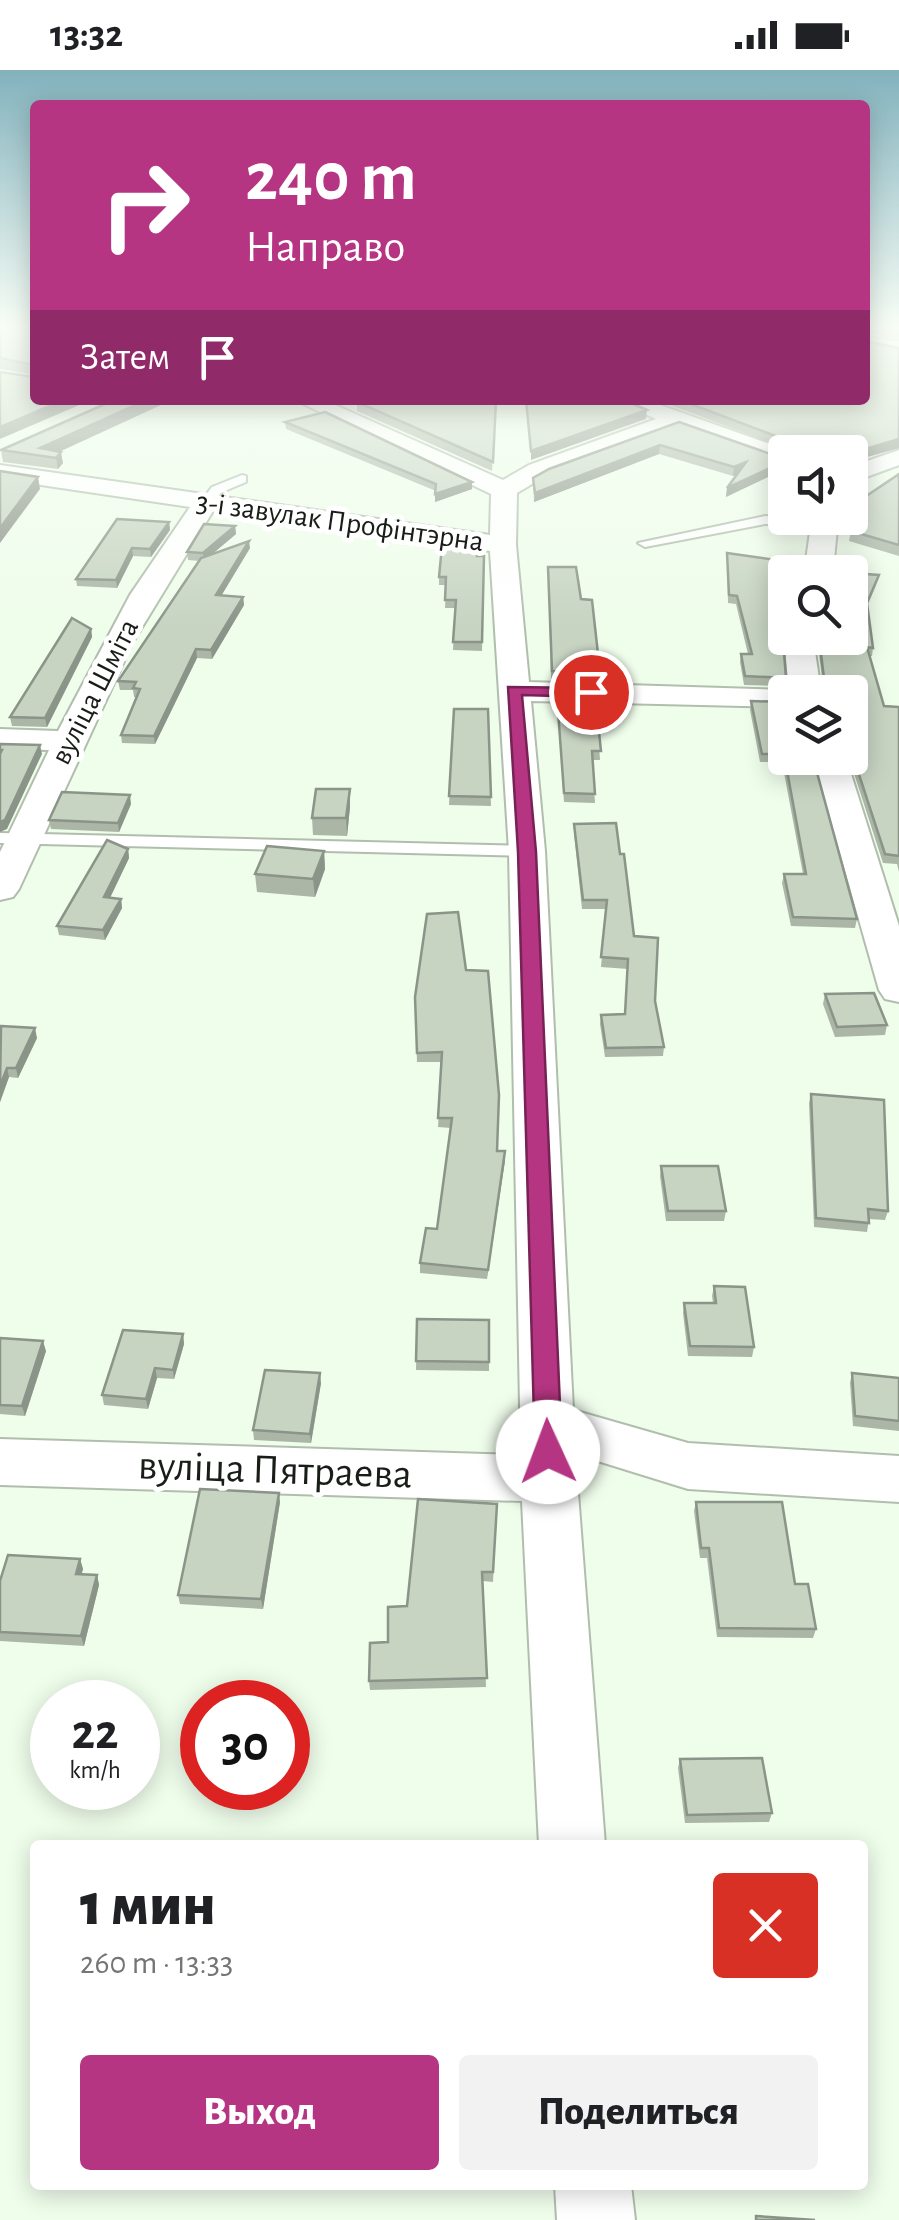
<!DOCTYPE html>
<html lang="ru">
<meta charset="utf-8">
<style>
:root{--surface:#fff;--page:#f2f2f2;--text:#202124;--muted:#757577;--accent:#b53582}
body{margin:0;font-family:"Alegreya Sans",sans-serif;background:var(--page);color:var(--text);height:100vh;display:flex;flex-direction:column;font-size:38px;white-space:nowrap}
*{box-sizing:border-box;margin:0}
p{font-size:32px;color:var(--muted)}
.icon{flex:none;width:55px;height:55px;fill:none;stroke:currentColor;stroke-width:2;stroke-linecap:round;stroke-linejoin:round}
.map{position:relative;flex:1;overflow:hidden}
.panel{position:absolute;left:30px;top:1770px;width:838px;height:350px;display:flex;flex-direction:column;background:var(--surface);border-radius:10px;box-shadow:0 5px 25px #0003}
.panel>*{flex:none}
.top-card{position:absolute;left:30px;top:30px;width:840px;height:305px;border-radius:10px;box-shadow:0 5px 25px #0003;background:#b53582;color:#fff;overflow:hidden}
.fabs{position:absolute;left:768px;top:365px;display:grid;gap:20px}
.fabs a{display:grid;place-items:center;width:100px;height:100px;border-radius:10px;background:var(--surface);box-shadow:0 5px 25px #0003;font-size:50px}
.speed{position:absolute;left:30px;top:1610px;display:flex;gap:20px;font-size:50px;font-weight:700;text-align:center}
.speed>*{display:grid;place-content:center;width:130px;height:130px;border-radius:50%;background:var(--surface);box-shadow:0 5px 25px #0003;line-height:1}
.speed small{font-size:25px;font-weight:400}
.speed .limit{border:15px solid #d22;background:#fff;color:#111}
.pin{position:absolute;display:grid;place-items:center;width:85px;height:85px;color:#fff;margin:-42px;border:5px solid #fff;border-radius:50%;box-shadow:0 2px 10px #0007}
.me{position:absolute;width:110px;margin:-55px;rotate:358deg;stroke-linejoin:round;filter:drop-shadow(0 0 8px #0008)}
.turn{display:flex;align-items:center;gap:35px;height:210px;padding:0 50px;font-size:45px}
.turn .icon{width:130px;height:130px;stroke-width:2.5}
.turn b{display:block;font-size:70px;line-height:85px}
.then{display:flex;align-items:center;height:95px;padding:0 50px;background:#0003;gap:20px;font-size:38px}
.round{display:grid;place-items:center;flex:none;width:105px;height:105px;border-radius:10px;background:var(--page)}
.head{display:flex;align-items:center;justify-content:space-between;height:170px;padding:0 50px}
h1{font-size:60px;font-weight:800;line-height:75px}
.primary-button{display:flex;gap:20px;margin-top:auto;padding:20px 50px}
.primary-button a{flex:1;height:115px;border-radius:10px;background:var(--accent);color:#fff;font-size:40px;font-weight:800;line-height:115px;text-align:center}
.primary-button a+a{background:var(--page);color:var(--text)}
.status{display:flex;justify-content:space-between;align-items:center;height:70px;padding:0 50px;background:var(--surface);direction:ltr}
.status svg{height:28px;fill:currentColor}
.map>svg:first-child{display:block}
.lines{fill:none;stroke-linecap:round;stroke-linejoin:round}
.service-casing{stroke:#b1bead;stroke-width:4}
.minor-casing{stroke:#b1bead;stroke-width:4}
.service{fill:#fff;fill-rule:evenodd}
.minor{fill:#fff;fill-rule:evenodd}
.wall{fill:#abb6a7}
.shaded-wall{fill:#8b9488}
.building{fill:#c7d4c2;stroke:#8b9488;stroke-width:2.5}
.route{fill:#b53582;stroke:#762254;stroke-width:2.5}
.labels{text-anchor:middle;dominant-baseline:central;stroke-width:10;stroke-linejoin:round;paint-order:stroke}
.far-street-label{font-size:30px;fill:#181d17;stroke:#fff}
.near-street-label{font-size:42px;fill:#181d17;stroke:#fff}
</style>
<div class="status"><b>13:32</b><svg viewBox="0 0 49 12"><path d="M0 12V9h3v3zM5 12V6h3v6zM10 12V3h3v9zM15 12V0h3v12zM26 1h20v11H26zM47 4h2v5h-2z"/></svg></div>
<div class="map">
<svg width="899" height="2150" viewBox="0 0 899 2150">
<rect width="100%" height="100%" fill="#effdeb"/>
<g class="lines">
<defs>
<g id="service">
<path d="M242 405 246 406V412L220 423 210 437H200L199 434 212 417Z"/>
<path d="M765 446 830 450 824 454H765L645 477 638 473Z"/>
<path d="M0 763 527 776 536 781 527 786 0 773Z"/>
</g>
<g id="minor">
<path d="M865 267 899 271V283L865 279Z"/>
<path d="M295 330H324L503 410 529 395 656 349 614 330H646L792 382H785V395L678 357 547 405 517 423 516 475 529 612 789 620 784 568H813L821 622H785V637L531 631 545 781 573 1340 688 1373 899 1386V1432L688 1419 575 1384 605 1775H539L522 1431 0 1415V1369L521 1385 509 781 490 481 213 441 133 572 19 819 13 827 0 830V782L49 680 0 679V659L58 661 130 525 190 437 0 409V395L490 465 491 424Z"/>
<path d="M899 380V395L850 413V397Z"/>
<path d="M812 448H838L834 490 825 502H799L806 490Z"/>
<path d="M813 688H846L899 856V932L885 929 879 920Z"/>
<path d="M555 2115H631L635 2150H557Z"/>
</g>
</defs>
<use href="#service" class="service-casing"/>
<use href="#minor" class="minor-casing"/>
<use href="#service" class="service"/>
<use href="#minor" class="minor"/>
</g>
<g class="wall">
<path d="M0 258H35V305L0 299Z"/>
<path d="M865 258H899V268L865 263Z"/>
<path d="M899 278V378L867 387 835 376 789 380 657 330H865Z"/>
<path d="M496 330 492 401 357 341V332Z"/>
<path d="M285 352 472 419 435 432 436 421 286 359Z"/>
<path d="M679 352 785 389 726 427 727 418 737 405 733 406 659 384 534 432 533 408Z"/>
<path d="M1 380 60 381 63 393 58 399 3 392Z"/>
<path d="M899 404V486L849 471 851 461 855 453 841 452 842 448H850V437Z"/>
<path d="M169 452 170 460 151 487 133 486 117 518 77 516 76 509Z"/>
<path d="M235 456 236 464 211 485 250 478 221 525 243 527 244 535 212 589 197 588 155 674 122 673 121 665 136 627H134L133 620H120L118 611 200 491 188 490 187 482Z"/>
<path d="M727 483 785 502V566H783L786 608 785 616 744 615 740 592 741 584H748L736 534 728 533Z"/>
<path d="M477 486H484L482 581 453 580 455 538H445L446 515H439V507Z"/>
<path d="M548 504 581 529 600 602 599 610 551 609Z"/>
<path d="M877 513 867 536 873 578 872 586H869L884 636 899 637V802L897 794 883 793 849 688 850 622 823 616 817 568H850Z"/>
<path d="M91 559 92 567 47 657 12 656 10 647Z"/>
<path d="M557 627 603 635 602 643H597L600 690H592L595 733 564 732Z"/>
<path d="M751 631 785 632 857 849 855 858 791 856 782 813 784 804H803L782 692H760L750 640Z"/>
<path d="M454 639H488L491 736 449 735Z"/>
<path d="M131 734 119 762 51 759 49 750Z"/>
<path d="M350 737 347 766 313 765 312 748Z"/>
<path d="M574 754 634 866 655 931 664 977 663 986 605 987 600 954 601 945 625 944 628 899 601 897 606 839H582L574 763Z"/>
<path d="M128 779 129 788 110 828 121 829 122 838 105 870 59 865 57 856Z"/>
<path d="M324 781 325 799 315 827 257 822 255 804Z"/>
<path d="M466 900 497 1081H505L487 1209 420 1203V1193L437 1159 451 1058 438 1057 442 992H417L415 927Z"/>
<path d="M825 924 887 955 885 965 835 967 823 934Z"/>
<path d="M0 958 37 968 18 1008 9 1007 0 1032Z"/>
<path d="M811 1024 888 1141 885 1150 869 1149 867 1162 814 1157 809 1033Z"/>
<path d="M661 1096 726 1141 724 1151H666L660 1106Z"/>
<path d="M714 1216 754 1277 752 1287 688 1286 683 1243 684 1233H713L712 1226Z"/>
<path d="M417 1249 489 1250V1301L416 1300Z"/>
<path d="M183 1264 184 1274 174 1309 157 1308 148 1339 104 1335 102 1325Z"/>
<path d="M0 1268 46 1281 25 1346 0 1344Z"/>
<path d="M852 1303 899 1308V1361L853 1356 850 1313Z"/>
<path d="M321 1313 311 1373 254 1370 253 1360Z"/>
<path d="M280 1432 263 1539 180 1534 178 1525Z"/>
<path d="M696 1432 795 1514 816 1559 813 1568 717 1567 707 1488H700L694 1441Z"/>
<path d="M497 1434 493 1512 483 1511 486 1617 370 1620 369 1611 407 1536Z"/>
<path d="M80 1489 83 1499 81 1505H97L99 1515 84 1576 0 1571V1511Z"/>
<path d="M680 1689 772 1743 769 1752 685 1753 678 1698Z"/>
</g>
<g class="shaded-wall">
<path d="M64 330H91L0 369V357Z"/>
<path d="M147 330H172L48 387 40 378Z"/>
<path d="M647 340 646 349 531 390V381Z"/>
<path d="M837 367 835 376 821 382H803Z"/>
<path d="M899 369V378L867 387 869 378Z"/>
<path d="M660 375 659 384 534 432 535 423Z"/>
<path d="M61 382 63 393 58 399 56 388Z"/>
<path d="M785 391V399L726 427 727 418Z"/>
<path d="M746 392 745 401 733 406 734 397Z"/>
<path d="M38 407 40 419 0 473V458Z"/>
<path d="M472 412V419L435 432V424Z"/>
<path d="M169 452 170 460 151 487 150 479Z"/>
<path d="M235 456 236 464 204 491 203 483Z"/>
<path d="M249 471 250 478 217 533 216 525Z"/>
<path d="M132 478 133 486 117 518 116 510Z"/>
<path d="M243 527 244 535 212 589 211 580Z"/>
<path d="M91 559 92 567 47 657 45 648Z"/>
<path d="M196 579 197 588 155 674 154 666Z"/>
<path d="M40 675 42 684 7 759 0 762V752Z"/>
<path d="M350 719V737L347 766 346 748Z"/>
<path d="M130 725 131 734 119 762 118 753Z"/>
<path d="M128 779 129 788 106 836 104 827Z"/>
<path d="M324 781 325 799 315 827 313 809Z"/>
<path d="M121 829 122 838 105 870 103 860Z"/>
<path d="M35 958 37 968 18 1008 16 998Z"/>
<path d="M7 998 9 1007 0 1032V1016Z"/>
<path d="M505 1081V1091L487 1209 488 1200Z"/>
<path d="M183 1264 184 1274 174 1309 173 1300Z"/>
<path d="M43 1271 46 1281 25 1346 22 1336Z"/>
<path d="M155 1298 157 1308 148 1339 146 1329Z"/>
<path d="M320 1303 321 1313 311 1373 310 1364Z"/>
<path d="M279 1423 280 1432 263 1539 261 1529Z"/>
<path d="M80 1489 83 1499 79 1514 76 1504Z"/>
<path d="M97 1505 99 1515 84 1576 81 1566Z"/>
</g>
<g class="building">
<path d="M0 258H35V303L34 295 0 288Z"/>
<path d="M865 271 899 278V369L869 378 837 367 803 382H788L790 377 797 374 680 330H865Z"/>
<path d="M0 302 35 307V330H64L0 357Z"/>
<path d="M114 330H147L40 378 61 382 56 388 1 380Z"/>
<path d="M366 330H496L493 392 357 332Z"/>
<path d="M526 330H624L647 340 531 381Z"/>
<path d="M325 342 472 412 435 424 436 414 285 352Z"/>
<path d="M679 352 785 389V391L727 418 746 392 734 397 660 375 535 423 533 408 549 399Z"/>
<path d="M0 401 38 407 0 458Z"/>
<path d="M899 404V475L851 461 859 444 850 443V437Z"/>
<path d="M117 449 169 452 150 479 132 478 116 510 76 509Z"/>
<path d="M204 454 235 456 203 483 187 482Z"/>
<path d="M249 471 216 525 243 527 211 580 196 579 154 666 121 665 140 619 133 618 136 612 118 611 201 488Z"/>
<path d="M442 476H477V486H484L482 572H453L456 530H445L446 507H439Z"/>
<path d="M727 483 797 493 800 498 849 502H785V557H782L786 608 745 606 741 584H752L737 526 729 525Z"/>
<path d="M548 497H576L581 529 592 530 600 602 552 601Z"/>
<path d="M850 503 879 505 867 533 873 578 867 577 884 636 899 637V786L885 784 850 677V622H789L790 617 825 616 819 568H850Z"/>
<path d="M72 548 91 559 45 648 10 647Z"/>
<path d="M557 627 602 628 603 635 596 634 601 681H592L595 724 564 723Z"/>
<path d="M751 631 785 632V688H813L857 849 793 847 784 804H806L784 684H762Z"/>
<path d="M454 639H488L491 727 449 726Z"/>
<path d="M0 674 40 675 5 750 0 752V684L2 680H0Z"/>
<path d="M316 719H350L346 748H312Z"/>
<path d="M62 722 130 725 118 753 49 750Z"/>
<path d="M616 753 620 784H624L634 866 658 868 655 931 664 977 606 978 601 945 625 944 628 889 601 887 607 830H583L574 754Z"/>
<path d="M107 770 128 779 104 827 121 829 103 860 57 856Z"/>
<path d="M267 776 324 781 313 809 255 804Z"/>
<path d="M458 842 466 900 488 901 499 1025 497 1081H505L488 1200 420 1193 426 1158 437 1159 452 1048H438L442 982 417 983 415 927 427 844Z"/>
<path d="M874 923 887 955 837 957 825 924Z"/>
<path d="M1 956 35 958 16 998H7L0 1016Z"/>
<path d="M811 1024 884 1030 888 1141 868 1139 869 1153 816 1148Z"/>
<path d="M661 1096H718L726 1141H668Z"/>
<path d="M714 1216 745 1217 754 1277 690 1276 684 1233H716Z"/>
<path d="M417 1249 489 1250V1292L416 1291Z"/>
<path d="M123 1260 183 1264 173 1300 155 1298 146 1329 102 1325Z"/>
<path d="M0 1268 43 1271 22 1336 0 1335Z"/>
<path d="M265 1300 320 1303 310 1364 253 1360Z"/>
<path d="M852 1303 899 1308V1351L855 1346Z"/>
<path d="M200 1419 279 1423 261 1529 178 1525Z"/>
<path d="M418 1429 497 1434 493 1502H482L487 1608 369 1611 370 1573 388 1572V1537L407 1536Z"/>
<path d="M696 1432H782L795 1514H808L816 1559 719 1558 709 1478H701Z"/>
<path d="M8 1485 80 1489 76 1504 97 1505 81 1566 0 1562V1511Z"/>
<path d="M762 1688 772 1743 687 1745 680 1689Z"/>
<path d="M756 2146 815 2150H756Z"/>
</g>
<linearGradient id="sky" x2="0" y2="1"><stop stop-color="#82b2bd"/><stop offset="0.46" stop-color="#f8fef6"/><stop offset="1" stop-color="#f8fef6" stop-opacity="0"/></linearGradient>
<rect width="899" height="559" fill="url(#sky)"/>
<path class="route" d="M508 617 591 618 599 622 591 627 522 625 536 782 562 1382 558 1389H539L535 1382 518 782Z"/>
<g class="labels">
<g class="far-street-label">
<text transform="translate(340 452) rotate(8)">3-і завулак Профінтэрна</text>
<text transform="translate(95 622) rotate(-63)">вуліца Шміта</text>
</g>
<g class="near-street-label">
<text transform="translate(275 1400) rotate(2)">вуліца Пятраева</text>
</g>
</g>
</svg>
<div class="fabs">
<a><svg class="icon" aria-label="sound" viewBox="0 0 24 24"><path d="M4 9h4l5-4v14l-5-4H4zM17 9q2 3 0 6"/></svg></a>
<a><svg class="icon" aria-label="search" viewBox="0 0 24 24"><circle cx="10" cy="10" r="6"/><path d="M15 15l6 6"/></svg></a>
<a><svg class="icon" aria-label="layers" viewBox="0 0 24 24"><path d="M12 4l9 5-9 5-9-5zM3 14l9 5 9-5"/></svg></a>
</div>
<div class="speed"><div>22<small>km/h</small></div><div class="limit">30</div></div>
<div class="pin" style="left:591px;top:622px;background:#d93025"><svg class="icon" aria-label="arrive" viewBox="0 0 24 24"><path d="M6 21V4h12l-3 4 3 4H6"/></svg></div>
<svg class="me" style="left:548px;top:1382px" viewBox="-20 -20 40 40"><circle r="19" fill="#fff"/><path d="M0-13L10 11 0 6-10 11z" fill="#b53582"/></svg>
<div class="top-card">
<div class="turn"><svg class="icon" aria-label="right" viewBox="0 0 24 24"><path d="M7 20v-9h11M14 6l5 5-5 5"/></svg><div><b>240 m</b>Направо</div></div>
<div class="then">Затем<svg class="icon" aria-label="arrive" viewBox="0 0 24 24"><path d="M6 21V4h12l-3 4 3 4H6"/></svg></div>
</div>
<section class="panel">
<div class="head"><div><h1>1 мин</h1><p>260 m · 13:33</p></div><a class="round" style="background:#d93025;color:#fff"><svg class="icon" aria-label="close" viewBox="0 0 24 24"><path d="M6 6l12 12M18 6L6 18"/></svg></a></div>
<div class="primary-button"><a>Выход</a><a>Поделиться</a></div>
</section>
</div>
